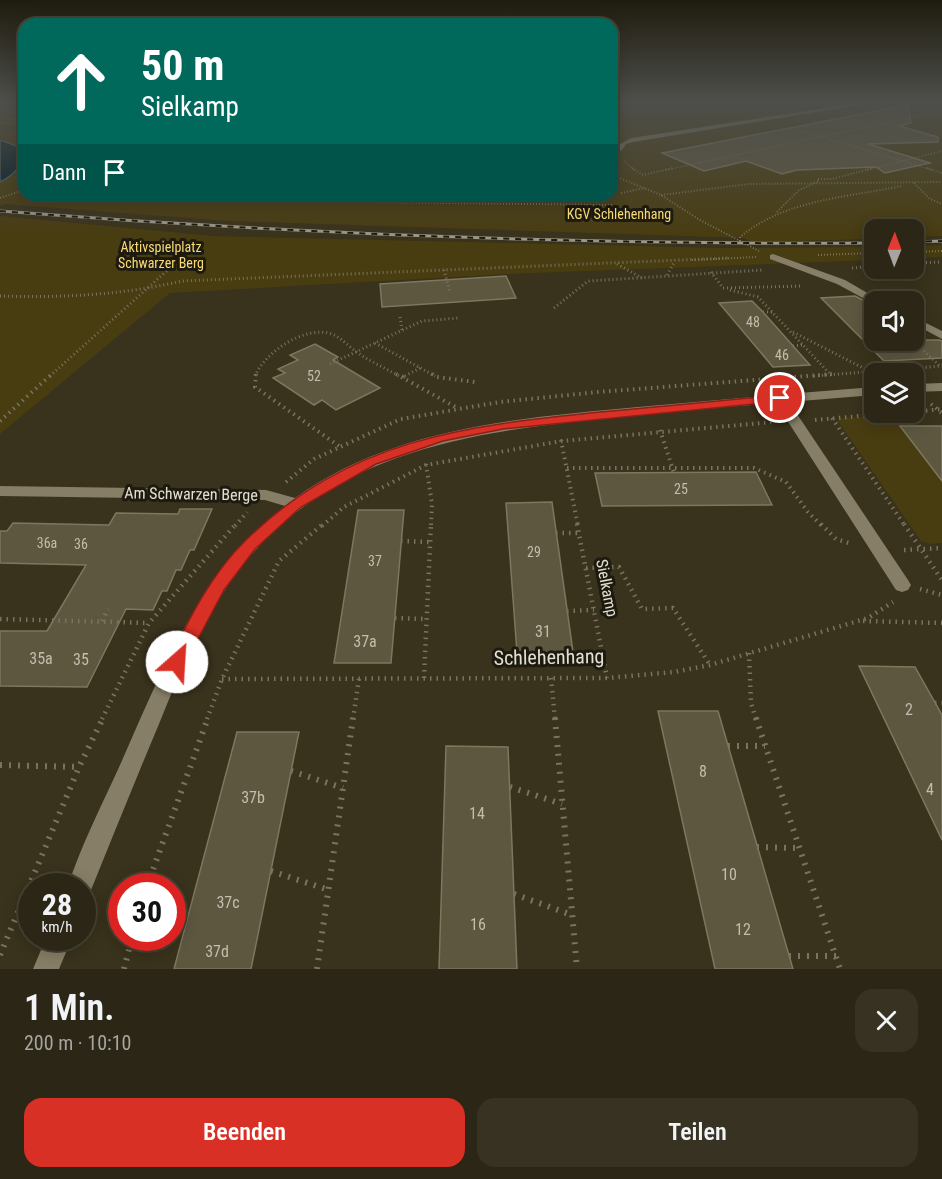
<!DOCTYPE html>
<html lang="de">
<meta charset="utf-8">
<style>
:root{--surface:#2b2615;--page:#373222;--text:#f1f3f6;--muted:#a6a5a0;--line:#474334;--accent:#d93025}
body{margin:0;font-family:"Roboto Condensed",sans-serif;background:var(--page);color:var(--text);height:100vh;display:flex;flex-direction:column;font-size:22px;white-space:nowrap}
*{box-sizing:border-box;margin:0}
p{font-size:20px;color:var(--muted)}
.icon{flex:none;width:33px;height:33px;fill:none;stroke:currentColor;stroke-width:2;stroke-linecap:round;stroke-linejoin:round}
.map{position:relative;height:969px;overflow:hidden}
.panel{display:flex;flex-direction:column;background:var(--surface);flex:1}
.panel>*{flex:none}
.banner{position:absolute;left:18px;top:18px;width:600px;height:183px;border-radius:18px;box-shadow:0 3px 15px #0003,0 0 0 2px var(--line);background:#00695c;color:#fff;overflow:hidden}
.needle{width:39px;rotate:1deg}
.controls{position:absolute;left:864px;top:219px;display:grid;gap:12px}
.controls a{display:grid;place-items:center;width:60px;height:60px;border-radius:12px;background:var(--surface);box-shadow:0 3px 15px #0003,0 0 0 2px var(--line);font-size:30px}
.speed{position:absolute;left:18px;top:873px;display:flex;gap:12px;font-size:30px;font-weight:700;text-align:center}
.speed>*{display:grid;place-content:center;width:78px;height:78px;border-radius:50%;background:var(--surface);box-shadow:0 3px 15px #0003,0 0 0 2px var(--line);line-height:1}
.speed small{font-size:15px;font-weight:400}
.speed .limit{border:9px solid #d22;background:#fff;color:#111}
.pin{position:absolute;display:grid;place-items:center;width:51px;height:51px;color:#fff;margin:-26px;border:3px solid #fff;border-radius:50%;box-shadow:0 2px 6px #0007}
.me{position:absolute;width:66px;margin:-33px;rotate:26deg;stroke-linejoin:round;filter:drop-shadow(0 0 4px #0008)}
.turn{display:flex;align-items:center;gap:21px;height:126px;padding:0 24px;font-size:27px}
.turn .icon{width:78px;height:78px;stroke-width:2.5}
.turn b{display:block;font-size:42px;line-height:51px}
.then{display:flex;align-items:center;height:57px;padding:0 24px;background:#0003;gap:12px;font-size:22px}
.round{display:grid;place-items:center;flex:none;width:63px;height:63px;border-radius:18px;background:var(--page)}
.summary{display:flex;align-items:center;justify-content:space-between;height:102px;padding:0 24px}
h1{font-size:36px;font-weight:600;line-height:45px}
.primary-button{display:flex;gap:12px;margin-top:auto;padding:12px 24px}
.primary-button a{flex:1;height:69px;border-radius:18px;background:var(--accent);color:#fff;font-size:24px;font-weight:600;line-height:69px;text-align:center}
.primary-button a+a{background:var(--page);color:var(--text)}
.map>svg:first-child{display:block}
.green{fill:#483c11}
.water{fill:#041e2a;stroke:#47585c;stroke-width:1.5}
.building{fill:#5e5740;stroke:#7e775e;stroke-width:1.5}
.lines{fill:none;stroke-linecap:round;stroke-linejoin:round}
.path-far5{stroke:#797360;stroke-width:1.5;stroke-dasharray:1 2;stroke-linecap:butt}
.path-far4{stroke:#797360;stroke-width:2;stroke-dasharray:1 2;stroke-linecap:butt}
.path-far3{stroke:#797360;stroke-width:3;stroke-dasharray:1 3;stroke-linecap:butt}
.path-far2{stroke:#797360;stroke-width:4;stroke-dasharray:1.5 4.5;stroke-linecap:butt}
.path-far1{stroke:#797360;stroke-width:4.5;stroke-dasharray:1.5 5;stroke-linecap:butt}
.path{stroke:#797360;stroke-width:6;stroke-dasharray:2 7;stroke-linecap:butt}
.minor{fill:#867e66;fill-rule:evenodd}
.highway{fill:#6bb5db;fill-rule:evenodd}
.rail-casing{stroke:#9b9685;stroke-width:3}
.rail{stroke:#1d1a10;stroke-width:2;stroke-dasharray:6;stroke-linecap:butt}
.route{fill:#d93025;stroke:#8d1f18;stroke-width:1.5}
.labels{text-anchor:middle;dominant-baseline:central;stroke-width:6;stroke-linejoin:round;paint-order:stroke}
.far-park-label{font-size:14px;fill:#fadb73;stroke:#1d1a10}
.number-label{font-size:14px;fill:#c2bdad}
.street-label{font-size:16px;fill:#e3dfd1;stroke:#1d1a10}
.near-number-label{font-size:16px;fill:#c2bdad}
.near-street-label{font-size:20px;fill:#e3dfd1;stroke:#1d1a10}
</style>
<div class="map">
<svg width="942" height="969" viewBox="0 0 942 969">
<rect width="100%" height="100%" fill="#39321c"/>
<g class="green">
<path d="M612 100H942V236L914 237V230H874V239L751 242 744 238 228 221 5 204 0 206V107L24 102V195H612Z"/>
<path d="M0 216 214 236 727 248 874 247V260L508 274 170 293 0 434Z"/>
<path d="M942 245V257L914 258V246Z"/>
<path d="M889 416 900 426 942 481V543L931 544 921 541 837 420 842 418Z"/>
</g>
<path class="water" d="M0 140 22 148C25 165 14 175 0 182Z"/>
<g class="building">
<path d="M908 105 911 123 899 126 938 137V142L868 144 930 163 885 173 876 167 797 170 782 174 746 161 704 171 662 153Z"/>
<path d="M506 276 516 298 382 307 380 284Z"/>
<path d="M855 296 874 306V340H940L942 341V358L884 361 821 298Z"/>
<path d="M752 301 763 312 810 365 773 367 719 303Z"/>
<path d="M315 344 338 357 333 360 380 388 336 410 322 400 314 405 273 378 285 373 278 369 298 360 290 355Z"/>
<path d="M900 426H942V481Z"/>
<path d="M756 472 772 505 602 506 595 473Z"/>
<path d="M552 502 573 652 517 653 506 503Z"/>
<path d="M180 509H212L194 550H190L181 570H176L167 591H162L153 610 126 609 87 687 0 686V631H47L86 565 0 563V531H7L13 523 109 525 116 513 178 514Z"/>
<path d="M358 510H404L391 663H334Z"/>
<path d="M859 666 915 667 942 715V840Z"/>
<path d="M658 711H718L793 969H715Z"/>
<path d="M237 732H299L251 969H174Z"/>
<path d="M446 746 508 747 517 969H439Z"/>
</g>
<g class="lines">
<g class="path-far5">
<path d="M934 100 942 102"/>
<path d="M0 118 24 120"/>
<path d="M0 123 24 124"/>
<path d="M799 130 932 170"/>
<path d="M624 161 634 170"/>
<path d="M666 170 942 111"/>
<path d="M867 170 942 151"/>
</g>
<g class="path-far4">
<path d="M632 168 643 175 673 168"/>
<path d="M927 168 942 173"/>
<path d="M612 175 661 195 700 220 759 251"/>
<path d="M914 183 930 199 942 204"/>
<path d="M621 193 645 188"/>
<path d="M661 195 749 184 942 182"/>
<path d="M0 198 24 190"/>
<path d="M284 201 613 205"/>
<path d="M777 212 799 190 819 181 817 179H832L873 168"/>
<path d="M740 241V237C786 199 845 198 901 186"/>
<path d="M914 252 942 251"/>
<path d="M173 255 181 258 179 260"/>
<path d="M818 255 874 253"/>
<path d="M692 260 757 257"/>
</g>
<g class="path-far3">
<path d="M914 263 942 262"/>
<path d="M617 264 642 278"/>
<path d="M852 268 874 266"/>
<path d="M911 268 916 273"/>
<path d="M444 270 450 292"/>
<path d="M711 272 723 288 803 286"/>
<path d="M667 275 675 261"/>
<path d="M730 290 758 297 829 373"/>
<path d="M0 296C62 298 122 295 182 281L728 258"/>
<path d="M554 308 588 281 763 270"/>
<path d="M763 312H774"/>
<path d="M400 317 402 330"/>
<path d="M793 332 869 371"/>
<path d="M912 340 941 367"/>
<path d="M375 343 435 376"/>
<path d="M793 346 803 345"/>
<path d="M330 364 422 321 458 318"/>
<path d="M50 376 181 258"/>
<path d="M255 376C265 352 305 325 332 334 342 338 349 347 358 353 371 362 385 368 399 376"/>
<path d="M405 376 420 368"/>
<path d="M814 376 942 366"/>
</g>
<g class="path-far2">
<path d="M256 374 255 387 339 446"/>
<path d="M396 374 459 409"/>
<path d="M432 374 437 377 475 382"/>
<path d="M403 377 408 374"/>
<path d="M931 404 942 413"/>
<path d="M914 412 942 409"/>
<path d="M832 418 905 526"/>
<path d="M815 420 904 412"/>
<path d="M0 421 52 374"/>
<path d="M660 430 674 473"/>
<path d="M561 440 578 526"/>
<path d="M426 464 432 504 431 526"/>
<path d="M567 468H754L786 482 808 512 822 526"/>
<path d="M286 482 314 459 401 419 500 402 598 392 833 374"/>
<path d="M235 526 247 512"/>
<path d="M322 526 344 507 426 465 562 441 773 422"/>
</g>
<g class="path-far1">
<path d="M577 524 607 678"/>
<path d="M821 524 836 539 849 543"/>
<path d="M904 524 942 580"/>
<path d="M556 533H580"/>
<path d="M401 541 430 542"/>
<path d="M904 550 942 548"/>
<path d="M586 568 619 567 642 609 673 608 710 665"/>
<path d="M920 589 942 595"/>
<path d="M567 611 594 610"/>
<path d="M395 618 426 619"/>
<path d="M0 619 149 623"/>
<path d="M102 621 108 609"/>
<path d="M863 621 942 623"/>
<path d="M749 653 751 703 756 719"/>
<path d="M424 678 431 524"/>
<path d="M551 678 555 719"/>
<path d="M222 679 607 678 674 672 710 665 868 618 893 602"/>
<path d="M935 703H942"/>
<path d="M102 719 149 623 236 524"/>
<path d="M207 719 222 679 279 561 323 524"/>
<path d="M353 719 359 679"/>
</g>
<g class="path">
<path d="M555 718 577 969"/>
<path d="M756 718 840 969"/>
<path d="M728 746H765"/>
<path d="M0 765 79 767"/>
<path d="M291 771 343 788"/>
<path d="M510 787 562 804"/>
<path d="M757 847 800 848"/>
<path d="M271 871 329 890"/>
<path d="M147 886 208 718"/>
<path d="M514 894 572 915"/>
<path d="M0 955 79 767 103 718"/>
<path d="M789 956H836"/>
<path d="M124 969 132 938"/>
<path d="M317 969 353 718"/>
</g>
<g class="minor">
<path d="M878 100H891L633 142 626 144 622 150 612 153V149L631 138Z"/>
<path d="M773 254 845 280 883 302H874V304L837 284 770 259V255Z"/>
<path d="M914 317 942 331V339L914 324Z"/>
<path d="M942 383V391L914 392V384Z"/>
<path d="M874 387V395L789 402 908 580 911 585 908 590 902 592 896 590 776 403C722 407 667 412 612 418 462 432 311 455 223 593 196 634 177 679 159 724 135 781 112 838 89 895L82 897V886H68C81 845 102 805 120 765 163 668 199 573 285 506L265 500 0 496V486L266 490 295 498C394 427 521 418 638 407 717 400 795 393 874 387Z"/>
<path d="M46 938H72L59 969H33Z"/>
</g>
<path class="highway" d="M0 100H8L0 103Z"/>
<defs>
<g id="rail">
<path d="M0 211C291 234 582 245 874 243"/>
<path d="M914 242 942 241"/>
</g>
</defs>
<use href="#rail" class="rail-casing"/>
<use href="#rail" class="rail"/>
</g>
<linearGradient id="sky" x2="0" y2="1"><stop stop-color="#1f1c0f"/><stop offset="0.43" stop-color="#4e4f4b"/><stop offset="1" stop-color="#4e4f4b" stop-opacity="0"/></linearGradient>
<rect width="942" height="235" fill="url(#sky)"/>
<path class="route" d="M780 395 786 398 785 401 503 429 443 441 376 464 301 507 255 549 224 590 183 667 177 669 171 667 168 662C189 619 211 574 246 540 350 439 463 426 600 412 660 407 720 401 780 395Z"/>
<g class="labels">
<g class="far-park-label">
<text x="619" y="214">KGV Schlehenhang</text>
<text x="161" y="247">Aktivspielplatz<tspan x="161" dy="16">Schwarzer Berg</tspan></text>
</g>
<g class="number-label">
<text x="753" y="322">48</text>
<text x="782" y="355">46</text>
<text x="314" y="376">52</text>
<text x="681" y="489">25</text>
<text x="47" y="543">36a</text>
<text x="81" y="544">36</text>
<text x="534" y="552">29</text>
<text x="375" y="561">37</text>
</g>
<g class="street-label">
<text transform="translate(191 494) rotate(1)">Am Schwarzen Berge</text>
<text transform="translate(607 588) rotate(79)">Sielkamp</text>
</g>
<g class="near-number-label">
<text x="543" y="631">31</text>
<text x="365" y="641">37a</text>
<text x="41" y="658">35a</text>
<text x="81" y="659">35</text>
<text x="909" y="709">2</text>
<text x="703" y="771">8</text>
<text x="930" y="789">4</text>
<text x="253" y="797">37b</text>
<text x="477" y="813">14</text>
<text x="729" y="874">10</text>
<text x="228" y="902">37c</text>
<text x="478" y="924">16</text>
<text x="743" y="929">12</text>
<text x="217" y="951">37d</text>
</g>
<g class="near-street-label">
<text transform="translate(549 657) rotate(-1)">Schlehenhang</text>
</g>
</g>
</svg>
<div class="controls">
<a><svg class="needle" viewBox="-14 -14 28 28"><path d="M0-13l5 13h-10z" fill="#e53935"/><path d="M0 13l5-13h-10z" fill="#a6a5a0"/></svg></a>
<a><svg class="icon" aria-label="sound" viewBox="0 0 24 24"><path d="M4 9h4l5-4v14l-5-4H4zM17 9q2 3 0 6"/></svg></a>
<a><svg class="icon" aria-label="layers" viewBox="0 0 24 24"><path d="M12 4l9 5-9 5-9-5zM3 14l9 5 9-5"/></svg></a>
</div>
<div class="speed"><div>28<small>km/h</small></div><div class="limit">30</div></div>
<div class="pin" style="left:780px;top:398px;background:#d93025"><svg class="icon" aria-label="arrive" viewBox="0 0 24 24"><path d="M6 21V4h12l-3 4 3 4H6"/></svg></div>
<svg class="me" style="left:177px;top:662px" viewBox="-20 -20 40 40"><circle r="19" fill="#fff"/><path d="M0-13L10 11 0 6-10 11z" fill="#d93025"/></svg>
<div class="banner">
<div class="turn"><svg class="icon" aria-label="ahead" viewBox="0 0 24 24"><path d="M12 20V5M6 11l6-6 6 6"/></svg><div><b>50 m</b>Sielkamp</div></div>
<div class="then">Dann<svg class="icon" aria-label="arrive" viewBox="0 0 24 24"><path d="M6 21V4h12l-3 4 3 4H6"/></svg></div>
</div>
</div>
<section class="panel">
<div class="summary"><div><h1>1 Min.</h1><p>200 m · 10:10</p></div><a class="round"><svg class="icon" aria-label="close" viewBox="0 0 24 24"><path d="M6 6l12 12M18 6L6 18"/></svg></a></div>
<div class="primary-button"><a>Beenden</a><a>Teilen</a></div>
</section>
